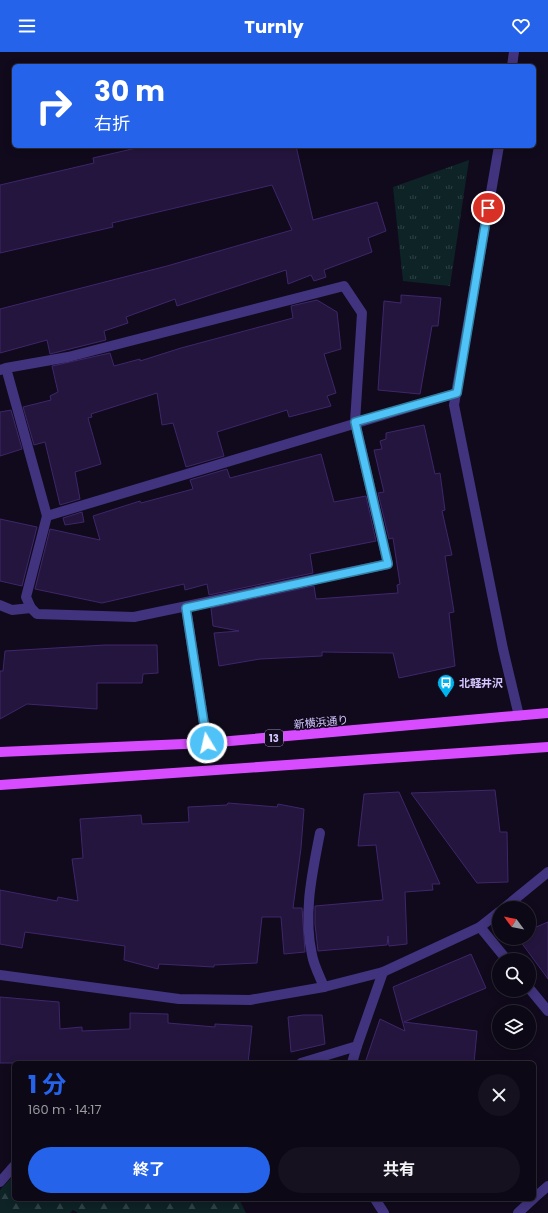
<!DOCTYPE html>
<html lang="ja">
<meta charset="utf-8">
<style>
:root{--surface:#0c0815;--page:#15111e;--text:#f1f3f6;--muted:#9a9aa0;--line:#2c2934;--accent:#2563eb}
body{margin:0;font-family:Poppins,"Noto Sans JP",sans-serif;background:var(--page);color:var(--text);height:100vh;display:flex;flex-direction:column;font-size:15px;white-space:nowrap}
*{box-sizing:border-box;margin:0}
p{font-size:13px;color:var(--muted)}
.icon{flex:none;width:22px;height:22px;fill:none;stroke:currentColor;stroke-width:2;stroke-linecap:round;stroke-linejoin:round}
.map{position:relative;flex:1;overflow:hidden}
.panel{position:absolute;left:12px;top:1009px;width:524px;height:140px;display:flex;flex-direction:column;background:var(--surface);border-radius:6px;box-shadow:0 2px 10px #0003,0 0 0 1px var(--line)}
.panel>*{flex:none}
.guide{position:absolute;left:12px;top:12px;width:524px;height:84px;border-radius:6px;box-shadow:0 2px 10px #0003,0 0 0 1px var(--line);background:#2563eb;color:#fff;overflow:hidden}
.needle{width:26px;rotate:302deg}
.buttons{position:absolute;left:492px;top:849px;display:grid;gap:8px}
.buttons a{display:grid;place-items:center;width:44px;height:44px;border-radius:50%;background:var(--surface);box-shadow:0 2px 10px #0003,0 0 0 1px var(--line);font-size:20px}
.pin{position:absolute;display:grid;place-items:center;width:34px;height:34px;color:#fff;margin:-17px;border:2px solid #fff;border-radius:50%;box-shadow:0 1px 4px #0007}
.me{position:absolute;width:44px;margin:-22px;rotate:351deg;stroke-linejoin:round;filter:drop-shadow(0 0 3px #0008)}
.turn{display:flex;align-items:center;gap:14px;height:84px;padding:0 16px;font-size:18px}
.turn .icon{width:52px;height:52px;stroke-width:2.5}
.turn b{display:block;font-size:28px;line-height:34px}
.round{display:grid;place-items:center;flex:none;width:42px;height:42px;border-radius:21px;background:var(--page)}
.overview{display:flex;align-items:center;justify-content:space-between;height:68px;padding:0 16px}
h1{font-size:24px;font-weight:700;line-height:30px;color:var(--accent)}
.cta{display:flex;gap:8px;margin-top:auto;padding:8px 16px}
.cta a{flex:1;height:46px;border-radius:24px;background:var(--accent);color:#fff;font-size:16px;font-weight:700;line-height:46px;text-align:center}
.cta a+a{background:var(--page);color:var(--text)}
header{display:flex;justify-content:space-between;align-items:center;height:52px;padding:0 16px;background:var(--accent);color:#fff;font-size:18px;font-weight:700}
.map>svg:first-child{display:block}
.forest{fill:url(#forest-firs)}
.park{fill:url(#park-tufts)}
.building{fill:#24153e;stroke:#3e266b}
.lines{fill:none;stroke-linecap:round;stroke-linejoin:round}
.minor{stroke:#41337d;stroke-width:10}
.primary{stroke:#d74cff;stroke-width:10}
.route-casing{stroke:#337fa1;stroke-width:10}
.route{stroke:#4fc3f7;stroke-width:7}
.labels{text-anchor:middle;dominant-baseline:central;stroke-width:3;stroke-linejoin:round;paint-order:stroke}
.shield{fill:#100a1c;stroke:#998dbb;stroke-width:1}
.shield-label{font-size:10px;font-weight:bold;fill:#d4c5ff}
.poi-label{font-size:11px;font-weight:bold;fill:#d4c5ff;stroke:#100a1c;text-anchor:start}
.street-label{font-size:11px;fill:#d4c5ff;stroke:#100a1c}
</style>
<header><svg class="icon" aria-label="menu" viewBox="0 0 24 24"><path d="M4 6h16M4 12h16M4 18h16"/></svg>Turnly<svg class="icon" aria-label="heart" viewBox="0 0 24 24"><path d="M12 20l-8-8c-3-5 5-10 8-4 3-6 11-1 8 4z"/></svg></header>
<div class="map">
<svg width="548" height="1161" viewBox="0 0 548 1161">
<defs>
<pattern id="forest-firs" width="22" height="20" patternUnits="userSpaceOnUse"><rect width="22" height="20" fill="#0d2326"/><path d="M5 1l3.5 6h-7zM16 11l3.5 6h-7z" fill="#2f4147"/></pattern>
<pattern id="park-tufts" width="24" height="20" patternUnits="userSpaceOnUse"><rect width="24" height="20" fill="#0d2326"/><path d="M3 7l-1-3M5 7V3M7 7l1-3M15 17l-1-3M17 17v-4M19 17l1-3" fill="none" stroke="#2f4147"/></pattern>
</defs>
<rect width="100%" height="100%" fill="#100a1c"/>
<path class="forest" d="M14 1123V1147H239L246 1161H78L73 1158 70 1161H0V1138Z"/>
<path class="park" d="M469 108 450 234 403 229 393 135Z"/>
<g class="building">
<path d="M145 94H296L313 168 377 150 386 179 368 186 372 200 324 218 326 225 314 229 311 223 288 232 286 218 177 254 175 247 126 265 128 271 104 279 106 288 50 302 47 288 0 301V257L167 214 292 178 272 133 112 171 113 175 0 201V133L94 111 93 106Z"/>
<path d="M401 243 441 246 438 274H432L420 342 378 338 384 249 401 251Z"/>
<path d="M317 248 337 260 341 297 324 302 336 341 327 344 331 354 289 365 287 358 217 380 224 404 186 415 173 371 162 373 157 341 91 362 92 365 88 366 101 412 75 420 80 447 60 453 45 390 34 393 23 355 51 348 50 344 58 340 52 314 110 301 114 314 140 307V309L181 296 293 266 291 254Z"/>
<path d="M11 358 22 397 0 404V360Z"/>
<path d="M424 373 435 422 440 421 445 458 442 459 452 503 445 504 454 560 449 561 455 614 399 626 393 601 322 600V604L260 607 219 614 214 581 239 579 213 574 211 556 314 534 316 547 398 541 397 533 400 532 393 486 389 487 378 441 384 440 374 398 382 397 380 389 386 387V381Z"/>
<path d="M321 402 334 450 366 444 376 489 310 502 313 521 209 543 207 532 185 538 184 532 102 551 35 537 50 477 100 488 93 464 140 449 141 451 193 437 190 428 227 417 230 426Z"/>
<path d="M82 460 84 470 65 473 63 466Z"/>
<path d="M0 467 37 475 22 534 0 529Z"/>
<path d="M105 593H157L158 621 143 622 142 631H97V657L27 652 0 667V619H3L5 599Z"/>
<path d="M495 738 500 780H507L508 830 477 831 411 741Z"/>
<path d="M399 740 440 832H432L433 838 405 840 407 892 389 894 388 884 387 893 318 899 315 872V854L383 848 376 793 358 794 364 742Z"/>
<path d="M228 751 277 755 278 752 304 757 301 796 293 856H302L305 900 284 902 281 865H262L257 911 214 913V915L159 912 158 917 124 908 125 894 25 880 22 896 0 892V838L57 849 58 845 78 849 72 807 83 806 80 767 141 763 142 772 189 770 188 755 227 753Z"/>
<path d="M548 870V927L518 886H529V878Z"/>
<path d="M471 902 486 936 404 970 477 979 474 1011H365L380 967 405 979 393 935Z"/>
<path d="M0 945 59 950 60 977 82 975V979L130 977V961L168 962V971L215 975V972L252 974 248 1011H0Z"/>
<path d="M303 963H322L325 992 291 1000 288 965Z"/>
</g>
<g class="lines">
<g class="minor">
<path d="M512 14 514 0"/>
<path d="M499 94 454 353 503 597 519 664"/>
<path d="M0 318 6 316 68 305 344 234 362 261 355 370 388 512 134 565 37 562 31 556 26 545 47 464 6 316"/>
<path d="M47 464 457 341"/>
<path d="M0 553 12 558 31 556"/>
<path d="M186 556 207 691"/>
<path d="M320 781C312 822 303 862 312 903 314 914 320 925 324 935"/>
<path d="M504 856 548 820"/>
<path d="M480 875 507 908"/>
<path d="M0 923 179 947 250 948 324 935 383 920 480 875 499 860"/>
<path d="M529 936 548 959"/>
<path d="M301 1011 357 994 383 920"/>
<path d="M352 1011 357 994"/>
<path d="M0 1130 14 1114"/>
<path d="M534 1146 548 1134"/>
<path d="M375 1147 384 1161"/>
<path d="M518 1161 533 1147"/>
</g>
<g class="primary">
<path d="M0 700 207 691 548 661"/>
<path d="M0 733 548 695"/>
</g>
</g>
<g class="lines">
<defs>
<path id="route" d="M207 691 186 556 388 512 355 370 457 341 488 156"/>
</defs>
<use href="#route" class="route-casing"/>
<use href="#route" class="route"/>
</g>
<defs>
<symbol id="bus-pin" viewBox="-11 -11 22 30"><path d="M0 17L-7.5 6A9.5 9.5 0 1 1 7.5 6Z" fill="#00b4f0" stroke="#100a1c"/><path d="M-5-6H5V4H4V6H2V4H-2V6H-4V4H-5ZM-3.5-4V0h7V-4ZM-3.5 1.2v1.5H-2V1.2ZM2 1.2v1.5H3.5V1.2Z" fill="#fff"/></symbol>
</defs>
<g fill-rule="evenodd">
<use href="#bus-pin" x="436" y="621" width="20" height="27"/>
</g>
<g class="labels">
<rect class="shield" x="265" y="678" width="18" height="16" rx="3"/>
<g class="shield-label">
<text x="274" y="686">13</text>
</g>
<g class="poi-label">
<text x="459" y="631">北軽井沢</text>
</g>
<g class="street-label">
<text transform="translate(321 670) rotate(-5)">新横浜通り</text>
</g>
</g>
</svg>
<div class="buttons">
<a><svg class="needle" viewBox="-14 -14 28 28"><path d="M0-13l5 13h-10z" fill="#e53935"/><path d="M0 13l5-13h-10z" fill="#9a9aa0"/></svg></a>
<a><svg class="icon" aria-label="search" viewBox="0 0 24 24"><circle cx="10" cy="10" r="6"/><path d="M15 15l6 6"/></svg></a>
<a><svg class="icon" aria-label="layers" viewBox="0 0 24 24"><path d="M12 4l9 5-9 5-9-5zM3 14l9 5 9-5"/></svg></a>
</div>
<div class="pin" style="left:488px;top:156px;background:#d93025"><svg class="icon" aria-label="arrive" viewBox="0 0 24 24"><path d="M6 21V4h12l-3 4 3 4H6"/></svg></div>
<svg class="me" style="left:207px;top:691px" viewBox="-20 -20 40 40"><circle r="17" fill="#4fc3f7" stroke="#fff" stroke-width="3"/><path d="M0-11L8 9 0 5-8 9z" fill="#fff"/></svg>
<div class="guide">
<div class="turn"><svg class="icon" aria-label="right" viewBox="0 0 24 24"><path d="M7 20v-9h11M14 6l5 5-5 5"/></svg><div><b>30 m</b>右折</div></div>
</div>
<section class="panel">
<div class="overview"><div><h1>1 分</h1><p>160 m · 14:17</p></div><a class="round"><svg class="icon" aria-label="close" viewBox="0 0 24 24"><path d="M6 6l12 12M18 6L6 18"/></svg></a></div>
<div class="cta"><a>終了</a><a>共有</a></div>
</section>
</div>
